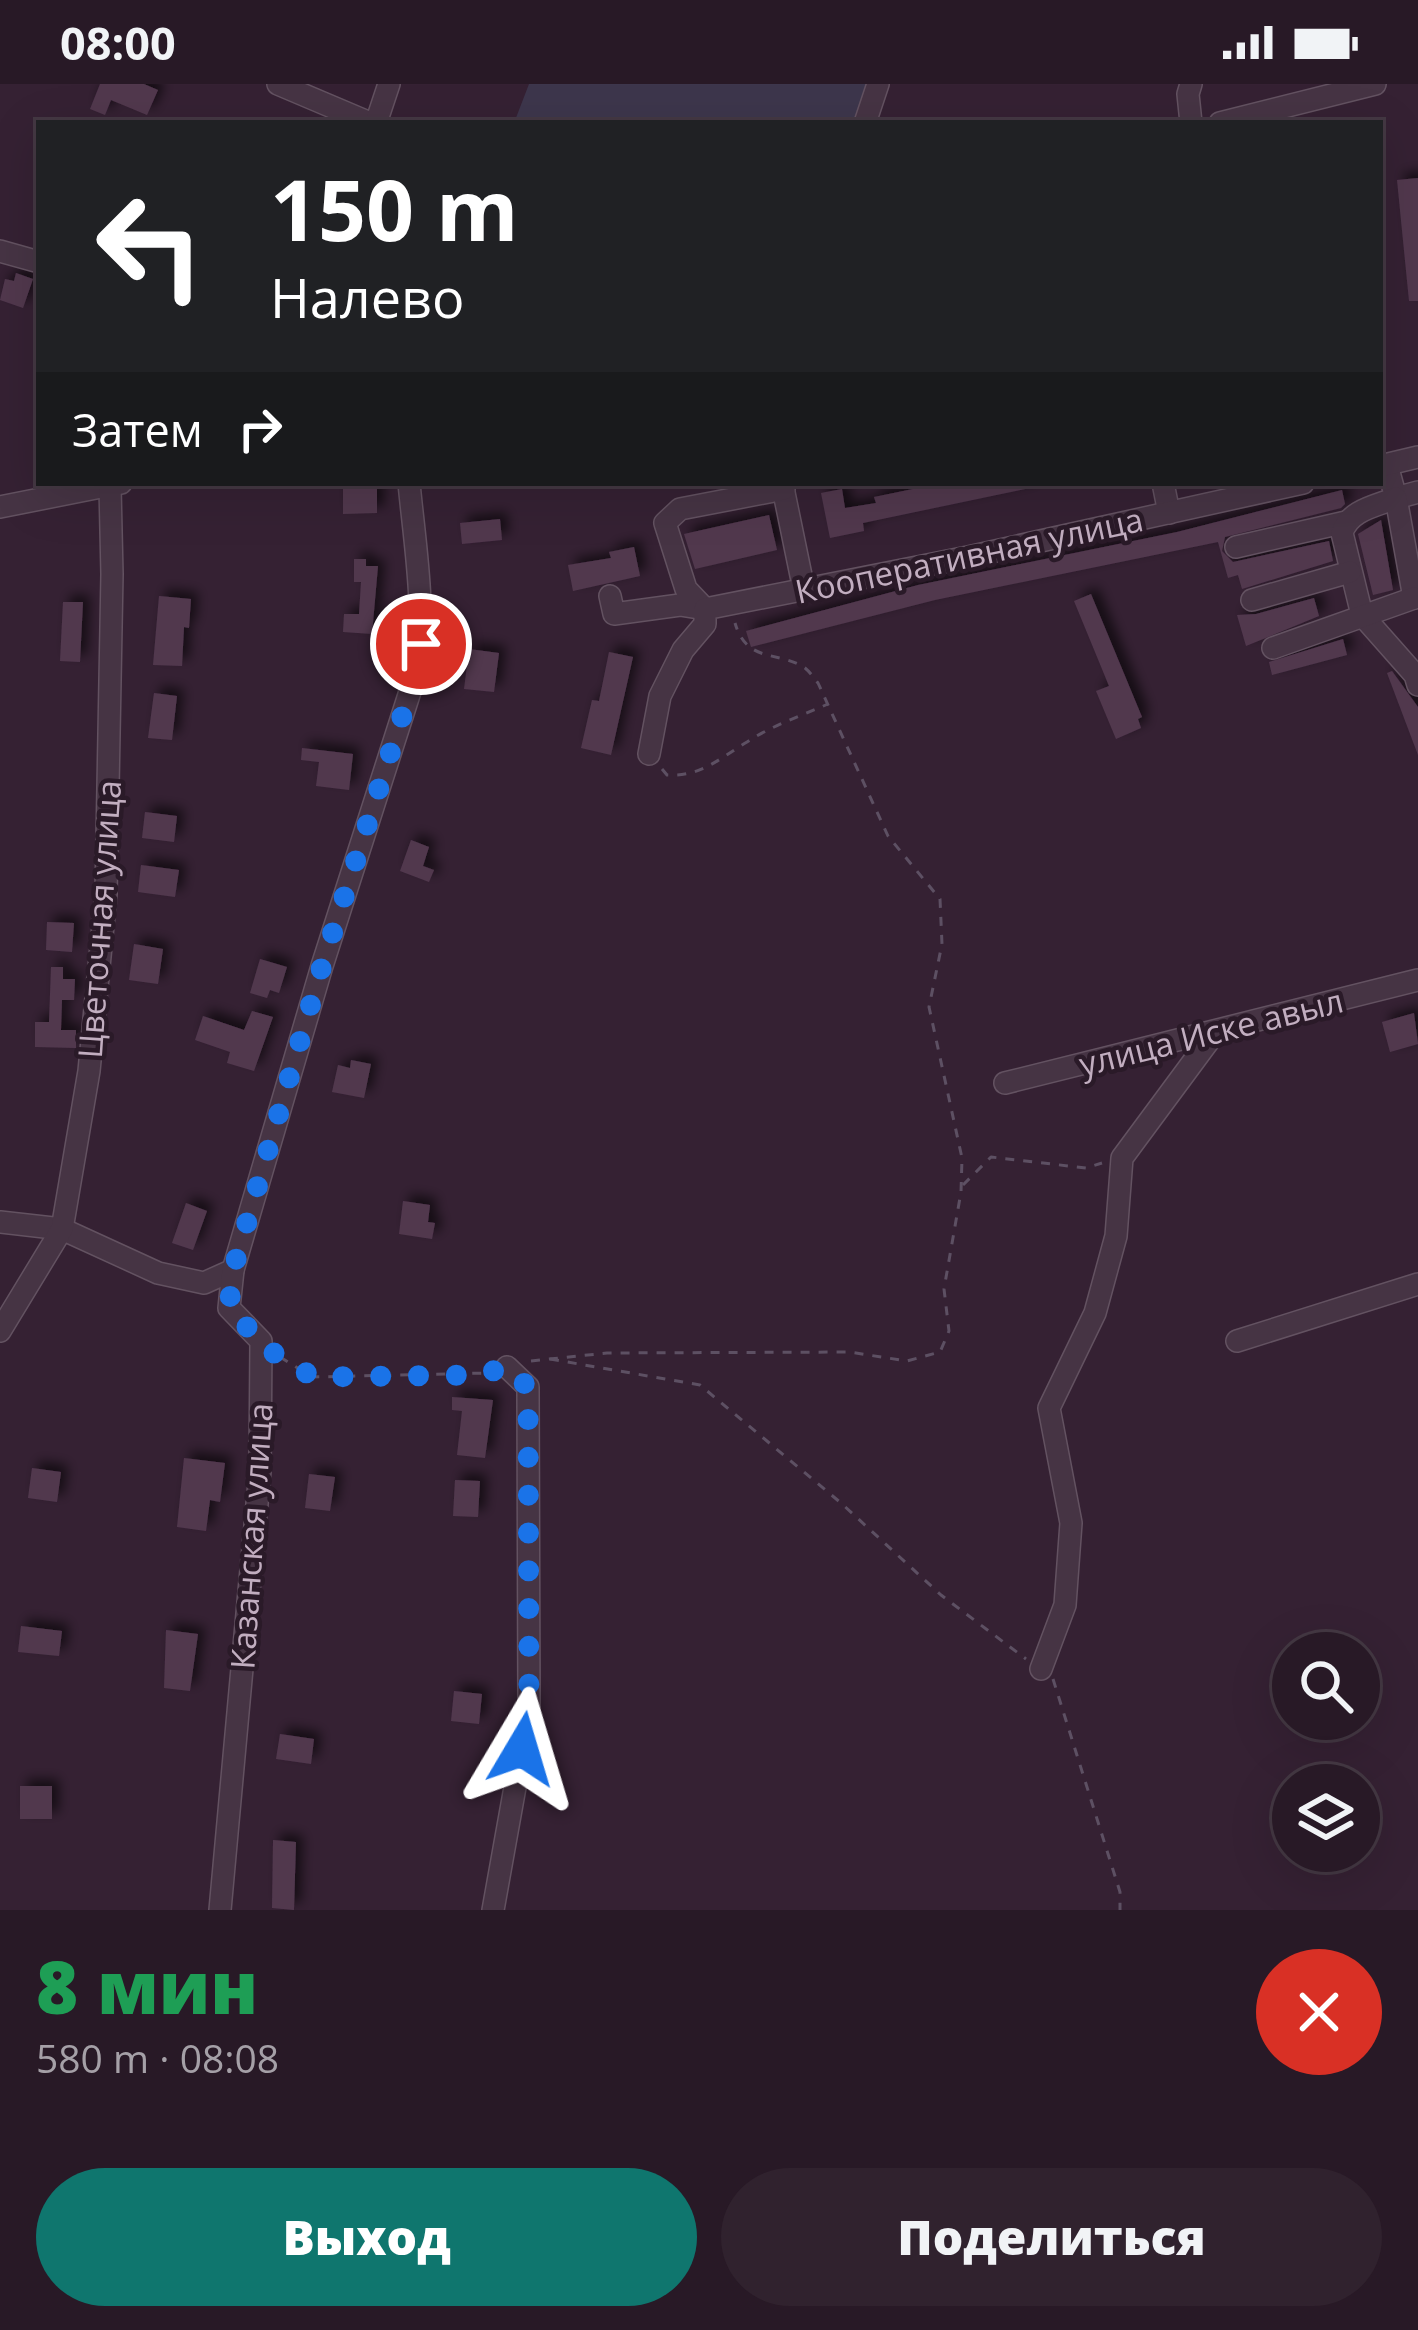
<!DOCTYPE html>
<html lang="ru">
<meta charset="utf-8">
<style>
:root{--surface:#281926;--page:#30222e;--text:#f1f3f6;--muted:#a5a0a7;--line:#443843;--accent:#0f766e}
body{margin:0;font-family:"Open Sans",sans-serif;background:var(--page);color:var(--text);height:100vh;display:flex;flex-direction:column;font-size:45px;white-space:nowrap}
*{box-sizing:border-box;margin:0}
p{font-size:39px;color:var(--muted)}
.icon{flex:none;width:66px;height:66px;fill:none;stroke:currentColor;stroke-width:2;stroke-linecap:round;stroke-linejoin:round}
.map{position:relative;height:1826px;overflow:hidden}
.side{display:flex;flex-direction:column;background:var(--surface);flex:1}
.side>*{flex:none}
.banner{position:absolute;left:36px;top:36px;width:1347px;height:366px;border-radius:0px;box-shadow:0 12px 48px #0002,0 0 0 3px var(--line);background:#202124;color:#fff;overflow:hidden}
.controls{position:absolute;left:1272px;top:1548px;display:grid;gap:24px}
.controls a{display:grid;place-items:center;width:108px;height:108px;border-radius:50%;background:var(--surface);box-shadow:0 12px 48px #0002,0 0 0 3px var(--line);font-size:60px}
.pin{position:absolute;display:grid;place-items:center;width:102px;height:102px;color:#fff;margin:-51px;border:6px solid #fff;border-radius:50%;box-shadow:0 3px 12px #0007}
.me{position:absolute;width:132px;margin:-66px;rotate:7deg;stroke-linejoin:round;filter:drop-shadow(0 0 9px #0008)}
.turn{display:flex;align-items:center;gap:42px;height:252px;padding:0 36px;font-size:54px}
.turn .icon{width:156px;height:156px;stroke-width:2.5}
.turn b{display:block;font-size:84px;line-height:102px}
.then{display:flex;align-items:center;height:114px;padding:0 36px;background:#0003;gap:24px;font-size:45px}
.round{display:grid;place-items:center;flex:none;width:126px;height:126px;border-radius:63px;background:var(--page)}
.overview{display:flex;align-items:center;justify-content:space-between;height:204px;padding:0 36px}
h1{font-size:72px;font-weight:800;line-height:90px;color:#1e9e55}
.action{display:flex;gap:24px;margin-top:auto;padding:24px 36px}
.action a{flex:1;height:138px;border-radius:72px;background:var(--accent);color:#fff;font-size:48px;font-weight:800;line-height:138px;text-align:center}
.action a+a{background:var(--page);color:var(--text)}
.status{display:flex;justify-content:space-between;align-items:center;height:84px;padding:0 60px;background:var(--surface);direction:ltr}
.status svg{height:33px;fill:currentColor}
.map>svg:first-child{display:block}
.green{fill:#3d364c}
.building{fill:#51384e;filter:url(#shadow)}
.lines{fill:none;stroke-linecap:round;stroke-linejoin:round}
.minor-casing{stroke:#635261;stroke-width:24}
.path{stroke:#5d5063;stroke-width:3;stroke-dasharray:9 9;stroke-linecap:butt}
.minor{stroke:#463444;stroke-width:21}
.route{stroke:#1a73e8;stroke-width:21;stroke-dasharray:0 37.8}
.labels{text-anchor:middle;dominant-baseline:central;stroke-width:9;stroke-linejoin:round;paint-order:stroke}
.street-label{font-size:33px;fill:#c2aec0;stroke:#2a1a28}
</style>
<div class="status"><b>08:00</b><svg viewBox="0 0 49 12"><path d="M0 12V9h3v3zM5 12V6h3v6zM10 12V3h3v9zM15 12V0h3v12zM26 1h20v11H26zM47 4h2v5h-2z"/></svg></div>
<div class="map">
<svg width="1418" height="1826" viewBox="0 0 1418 1826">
<defs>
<filter id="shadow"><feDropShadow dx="7" dy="-7" stdDeviation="6" flood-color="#0009"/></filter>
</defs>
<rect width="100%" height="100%" fill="#352133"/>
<path class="green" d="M529 0H869L857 39H514Z"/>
<g class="building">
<path d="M100 0H144L158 6 147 31 111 16 105 31 90 25Z"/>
<path d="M1418 94V217H1409L1397 96Z"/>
<path d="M16 189 33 195 23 224 0 216 5 195 14 197Z"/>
<path d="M942 399H1030V404L863 439 864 447 830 454 821 409 842 405 845 424 876 419 874 413Z"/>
<path d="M377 402V429L343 430V403Z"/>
<path d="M1342 406 1345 420 1341 424 1225 453 1222 467 1233 478 1329 457 1333 477 1242 505 1238 491 1228 494 1218 458 935 516 751 563 746 547 918 501 1177 448Z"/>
<path d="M769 431 777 466 695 485 684 450Z"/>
<path d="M500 435 502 456 462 460 460 439Z"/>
<path d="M1381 436 1393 506 1373 511 1358 450Z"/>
<path d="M634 463 640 492 573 507 568 481 611 474 609 468Z"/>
<path d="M354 475H366V482H378L372 550 343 548 344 530H359L361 498H354Z"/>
<path d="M1091 510 1142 633 1138 635 1141 644 1116 655 1096 607 1109 602 1074 517Z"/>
<path d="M159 512 191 515 189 544 184 543 182 582 153 581Z"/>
<path d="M1314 514 1319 532 1246 562 1237 531 1256 530Z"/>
<path d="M63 518H83L80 578 60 577Z"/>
<path d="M1343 555 1347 571 1272 591 1269 578Z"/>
<path d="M469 565 499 569 494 608 464 605Z"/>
<path d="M609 568 633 573 611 671 581 664 592 616 599 617Z"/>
<path d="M1392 587 1418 623V671L1387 589Z"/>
<path d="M154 609 177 612 172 656 148 654Z"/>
<path d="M302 664 353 670 349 706 316 702 319 678 301 676Z"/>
<path d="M145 728 177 732 174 758 142 754Z"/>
<path d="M411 756 429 763 423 782 434 786 429 798 400 787Z"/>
<path d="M141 781 179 786 175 813 138 808Z"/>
<path d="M47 838 74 839 72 868 46 866Z"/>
<path d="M134 860 163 865 158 900 129 896Z"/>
<path d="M260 875 287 883 279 909 270 906 267 914 250 909Z"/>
<path d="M51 883H63V895H75L74 916H62L61 946H76V964L35 963V938H49Z"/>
<path d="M252 927 273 933 254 987 227 979 230 968 195 956 203 932 244 946Z"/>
<path d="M1414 929 1418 960 1390 968 1382 938Z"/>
<path d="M351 976 371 980 364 1014 332 1008 338 981 350 984Z"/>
<path d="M403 1117 430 1121 428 1138 435 1139 432 1155 399 1150Z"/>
<path d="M186 1119 207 1127 193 1166 172 1159Z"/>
<path d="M452 1313 493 1316 485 1374 457 1371 462 1327 452 1326Z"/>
<path d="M184 1374 225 1379 220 1418 210 1416 206 1447 177 1443Z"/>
<path d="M32 1384 61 1388 57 1418 28 1414Z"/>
<path d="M309 1390 335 1393 330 1427 305 1424Z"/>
<path d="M455 1396 480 1397 478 1433 453 1432Z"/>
<path d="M21 1542 62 1547 59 1572 18 1568Z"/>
<path d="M166 1546 198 1550 190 1607 164 1604Z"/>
<path d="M454 1607 482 1610 479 1640 451 1637Z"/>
<path d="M280 1650 314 1655 311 1680 276 1675Z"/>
<rect x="20" y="1702" width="32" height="33"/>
<path d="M273 1756 296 1758 294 1826 272 1824Z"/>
</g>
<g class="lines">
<defs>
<g id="minor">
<path d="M278 0 370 39"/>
<path d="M1191 0 1188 10 1191 39"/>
<path d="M376 39 389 0"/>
<path d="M865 39 878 0"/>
<path d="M1220 39 1375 0"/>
<path d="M0 167 39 178"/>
<path d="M1387 381 1396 414 1418 408"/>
<path d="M1380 382 1418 373"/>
<path d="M782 399 804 506"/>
<path d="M1163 399 1169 429"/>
<path d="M0 423 121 399"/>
<path d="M1236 463 1346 438"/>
<path d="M610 512 614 530 680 521 705 525 686 505 665 439 680 425 784 405"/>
<path d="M1418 513 1414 514 1396 414C1376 422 1349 426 1342 449L1362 531 1415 591 1418 601"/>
<path d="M1252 516 1350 488"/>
<path d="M1273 564 1414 514"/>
<path d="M649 670 660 612 683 566 705 540V525L968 473 1303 399"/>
<path d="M1005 999 1418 896"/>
<path d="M0 1138 62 1145 158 1189 204 1199 233 1186"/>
<path d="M0 1247 62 1145 89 987 106 810 112 490 110 403"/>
<path d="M1237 1257 1418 1200"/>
<path d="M1041 1585 1065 1521 1071 1439 1049 1324 1095 1229 1116 1152 1122 1074 1216 947"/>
<path d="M220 1826 260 1387 261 1257 229 1224 233 1186 322 882 415 592C427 529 415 463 409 399"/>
<path d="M493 1826 529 1625 528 1303 507 1283"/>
</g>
</defs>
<use href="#minor" class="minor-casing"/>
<g class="path">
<path d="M662 685 667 691C701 693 720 674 747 658 771 642 801 632 828 620"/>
<path d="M963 1101 991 1073 1086 1084 1102 1079"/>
<path d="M280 1273 312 1293 487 1289"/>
<path d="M550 1275 700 1301 841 1419 941 1511 1026 1575"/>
<path d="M531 1277 607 1269 849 1268 907 1277 940 1268 949 1247 944 1205 961 1108 962 1074 929 923 942 860 940 815 888 752 818 599C814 594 810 588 805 584 778 566 747 580 735 539"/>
<path d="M1053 1595 1120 1808V1826"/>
</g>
<use href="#minor" class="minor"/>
</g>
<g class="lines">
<path class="route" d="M421 560 415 592 322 882 233 1186 229 1224 269 1266 313 1293 479 1291 507 1283 528 1303 529 1625 522 1665"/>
</g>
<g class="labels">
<g class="street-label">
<text transform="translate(969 471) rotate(-12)">Кооперативная улица</text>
<text transform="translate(99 835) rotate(-86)">Цветочная улица</text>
<text transform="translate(1211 948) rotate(-14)">улица Иске авыл</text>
<text transform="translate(251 1452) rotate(-86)">Казанская улица</text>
</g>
</g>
</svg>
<div class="controls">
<a><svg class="icon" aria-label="search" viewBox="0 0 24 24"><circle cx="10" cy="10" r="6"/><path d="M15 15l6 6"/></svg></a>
<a><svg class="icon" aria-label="layers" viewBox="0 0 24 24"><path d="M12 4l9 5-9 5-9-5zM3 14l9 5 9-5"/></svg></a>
</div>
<div class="pin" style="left:421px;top:560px;background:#d93025"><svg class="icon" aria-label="arrive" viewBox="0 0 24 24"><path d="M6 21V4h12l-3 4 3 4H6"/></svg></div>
<svg class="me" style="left:522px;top:1665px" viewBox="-20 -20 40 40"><path d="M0-17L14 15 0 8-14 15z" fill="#1a73e8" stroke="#fff" stroke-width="4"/></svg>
<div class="banner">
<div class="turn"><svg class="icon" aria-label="left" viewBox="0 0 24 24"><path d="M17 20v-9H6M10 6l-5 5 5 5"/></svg><div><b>150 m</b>Налево</div></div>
<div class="then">Затем<svg class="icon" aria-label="right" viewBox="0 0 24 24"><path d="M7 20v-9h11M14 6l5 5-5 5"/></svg></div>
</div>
</div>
<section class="side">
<div class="overview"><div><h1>8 мин</h1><p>580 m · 08:08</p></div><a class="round" style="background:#d93025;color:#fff"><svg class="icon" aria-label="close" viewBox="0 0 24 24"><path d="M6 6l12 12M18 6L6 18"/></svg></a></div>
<div class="action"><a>Выход</a><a>Поделиться</a></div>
</section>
